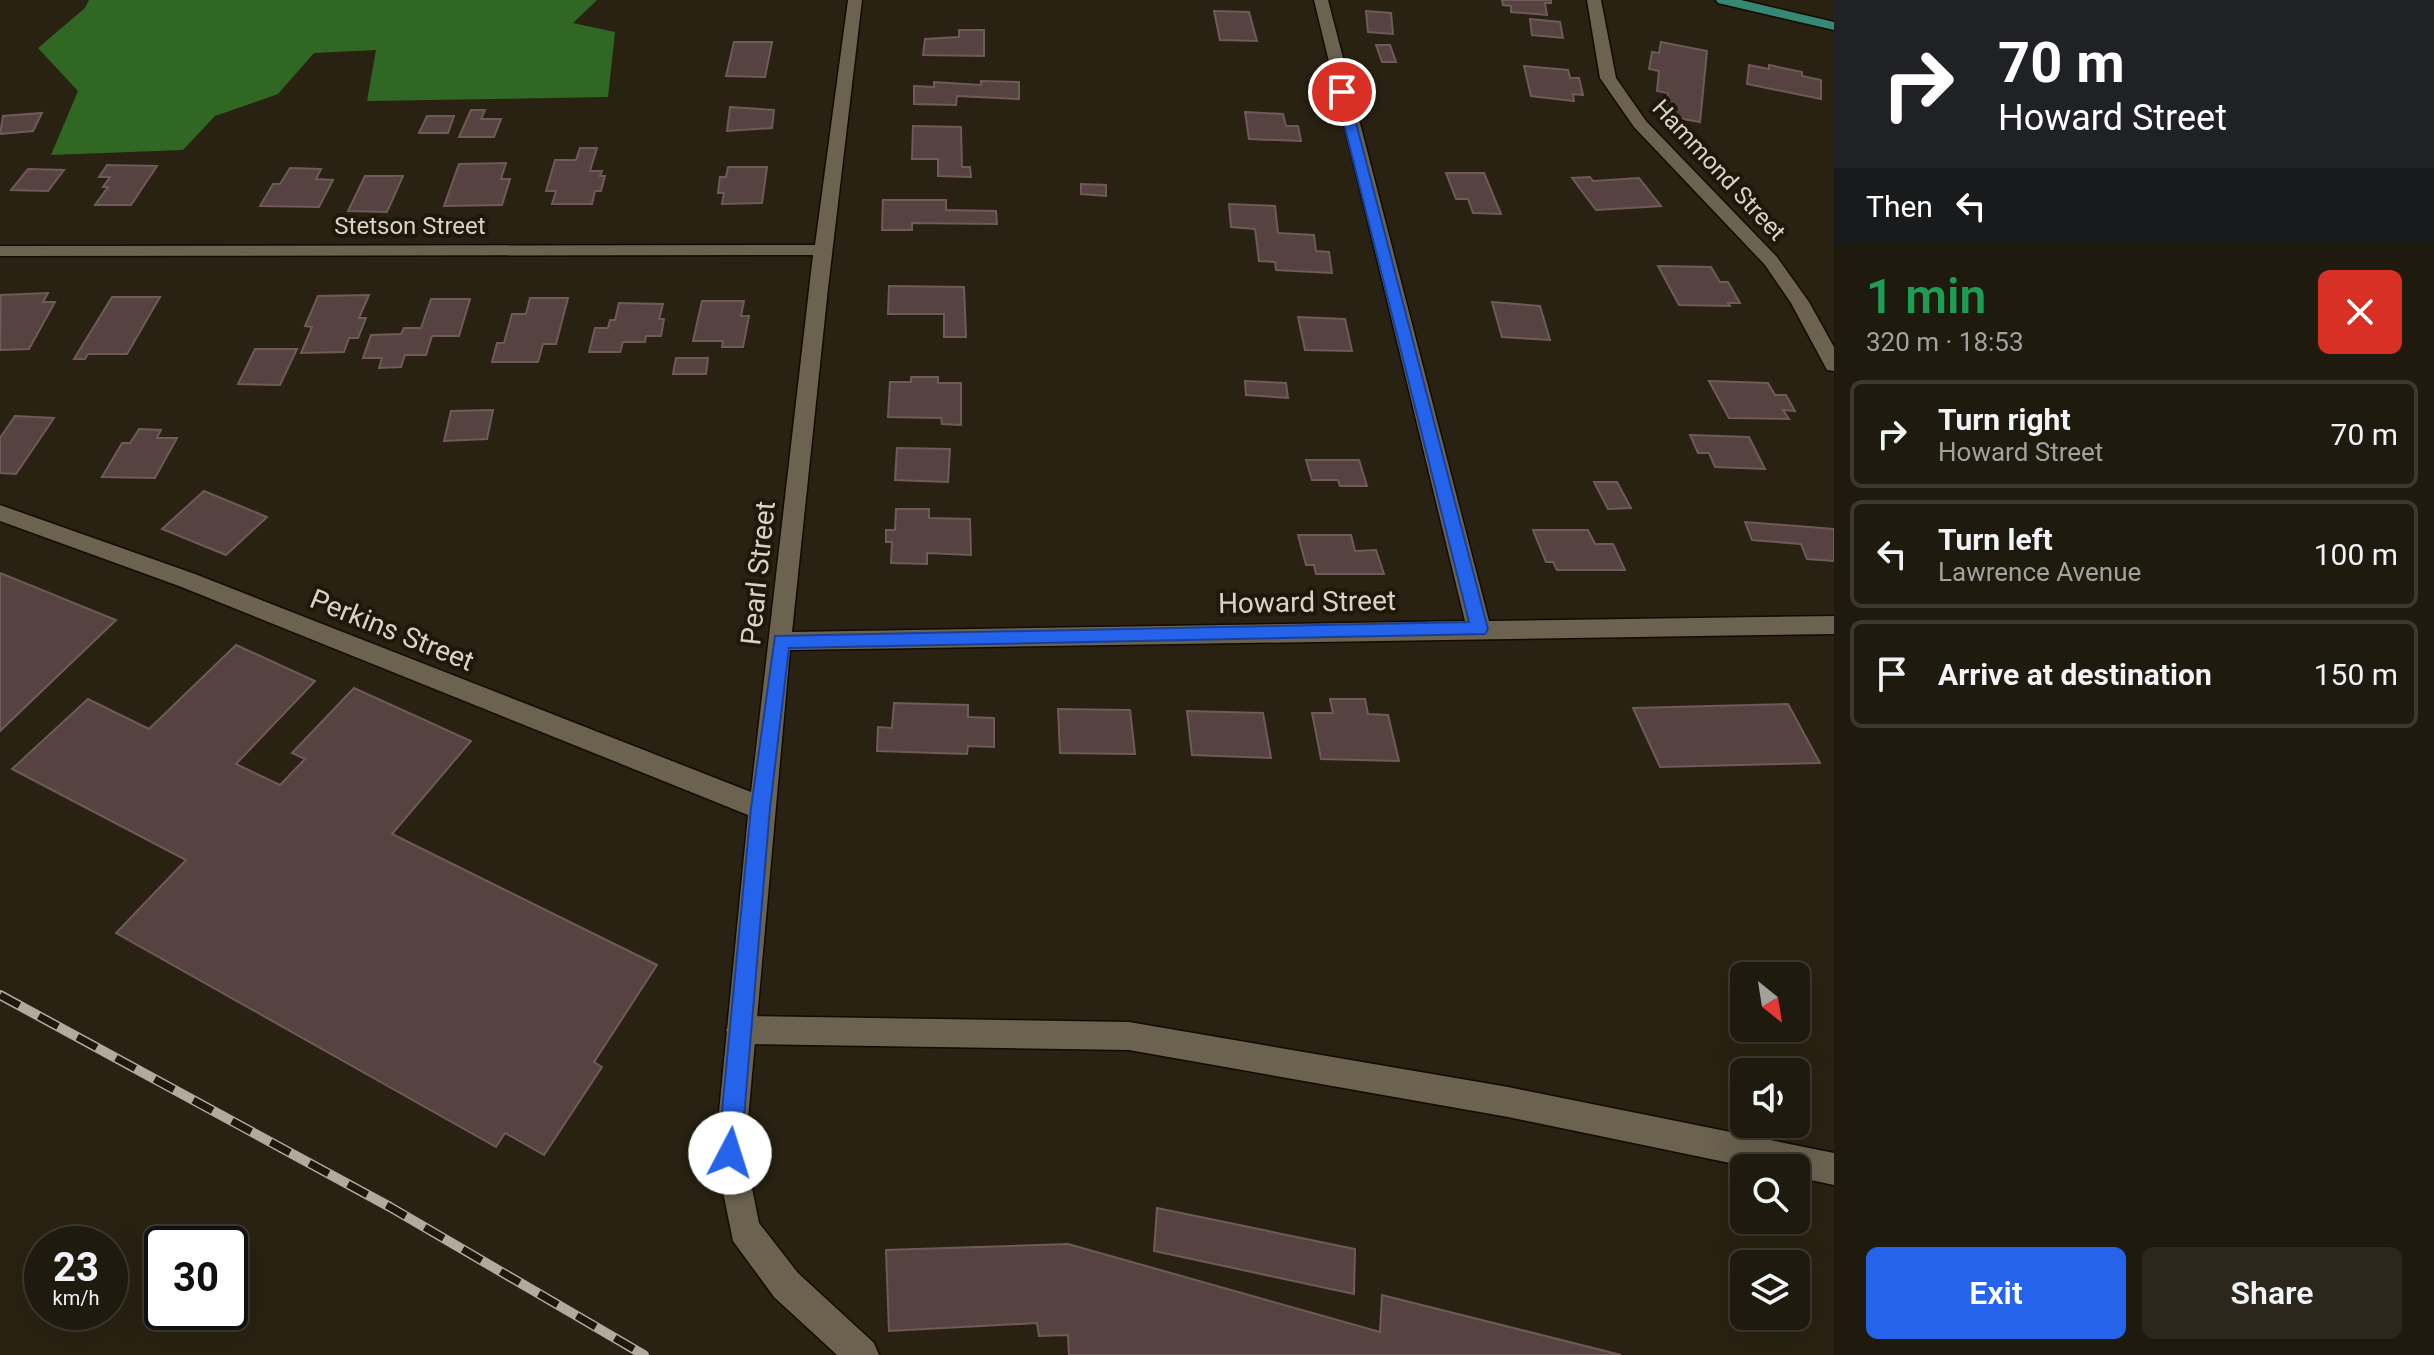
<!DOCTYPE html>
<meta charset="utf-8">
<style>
:root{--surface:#1f1a0e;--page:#2c271c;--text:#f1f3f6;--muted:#a1a19e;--line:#3c382e;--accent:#2563eb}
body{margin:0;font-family:Roboto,sans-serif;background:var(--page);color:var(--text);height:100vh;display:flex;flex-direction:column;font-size:30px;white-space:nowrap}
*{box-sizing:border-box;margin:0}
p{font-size:26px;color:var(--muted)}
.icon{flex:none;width:44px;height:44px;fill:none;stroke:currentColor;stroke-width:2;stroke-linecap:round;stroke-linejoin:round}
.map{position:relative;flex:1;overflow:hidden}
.drawer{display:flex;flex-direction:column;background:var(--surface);width:600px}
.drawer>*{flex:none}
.banner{background:#202124;color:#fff;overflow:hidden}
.needle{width:52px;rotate:150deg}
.fabs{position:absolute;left:1730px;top:962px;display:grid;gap:16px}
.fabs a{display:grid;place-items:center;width:80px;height:80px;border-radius:12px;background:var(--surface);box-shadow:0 8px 32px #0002,0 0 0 2px var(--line);font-size:40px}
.speed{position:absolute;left:24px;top:1226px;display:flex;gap:16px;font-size:40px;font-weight:700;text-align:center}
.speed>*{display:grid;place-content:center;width:104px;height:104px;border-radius:50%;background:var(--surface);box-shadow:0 8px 32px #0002,0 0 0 2px var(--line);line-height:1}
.speed small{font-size:20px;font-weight:400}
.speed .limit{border:4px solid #111;border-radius:12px;background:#fff;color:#111}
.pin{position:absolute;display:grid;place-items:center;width:68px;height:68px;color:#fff;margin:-34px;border:4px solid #fff;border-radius:50%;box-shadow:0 2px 8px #0007}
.me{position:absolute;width:88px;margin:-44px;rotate:5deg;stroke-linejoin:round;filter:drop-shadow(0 0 6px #0008)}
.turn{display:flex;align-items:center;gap:28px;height:168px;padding:0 32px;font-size:36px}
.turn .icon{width:104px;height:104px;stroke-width:2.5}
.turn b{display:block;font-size:56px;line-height:68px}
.then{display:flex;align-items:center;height:76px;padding:0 32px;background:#0003;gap:16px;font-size:30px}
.round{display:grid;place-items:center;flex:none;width:84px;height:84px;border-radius:12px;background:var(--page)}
.overview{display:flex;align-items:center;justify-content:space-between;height:136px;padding:0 32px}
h1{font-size:48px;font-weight:600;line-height:60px;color:#1e9e55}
.cta{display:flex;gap:16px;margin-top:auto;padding:16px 32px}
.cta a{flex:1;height:92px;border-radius:12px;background:var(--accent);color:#fff;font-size:32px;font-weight:600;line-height:92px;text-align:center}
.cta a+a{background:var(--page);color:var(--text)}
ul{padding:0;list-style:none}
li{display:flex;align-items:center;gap:24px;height:108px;margin:0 16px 12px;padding:0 16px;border:4px solid var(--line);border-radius:12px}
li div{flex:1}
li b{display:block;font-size:30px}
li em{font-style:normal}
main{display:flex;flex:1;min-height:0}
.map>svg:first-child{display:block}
.forest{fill:#306723}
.building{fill:#564241;stroke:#6f5a59;stroke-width:2}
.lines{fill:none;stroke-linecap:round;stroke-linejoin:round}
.lane-casing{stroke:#120b01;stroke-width:3}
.street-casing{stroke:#120b01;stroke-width:3}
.primary-casing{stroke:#120b01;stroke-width:3}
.lane{fill:#6b6250;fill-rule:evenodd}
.street{fill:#6b6250;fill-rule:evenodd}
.primary{fill:#368875;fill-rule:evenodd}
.rail-casing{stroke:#b0aa9f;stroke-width:10}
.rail{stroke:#1f1809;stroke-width:7;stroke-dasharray:22;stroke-linecap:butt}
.route{fill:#2563eb;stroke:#184099;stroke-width:2}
.labels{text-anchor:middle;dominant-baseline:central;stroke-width:8;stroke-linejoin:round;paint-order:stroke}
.far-street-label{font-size:24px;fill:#d8d3c9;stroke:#1f1809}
.street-label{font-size:28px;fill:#d8d3c9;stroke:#1f1809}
</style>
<main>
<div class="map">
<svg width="1834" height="1355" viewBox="0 0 1834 1355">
<rect width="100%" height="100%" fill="#292212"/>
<path class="forest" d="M89 0H597L573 23 615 32 608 97 367 101 376 50 314 53 278 94 215 116 183 150 51 155 78 91 38 48 85 8Z"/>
<g class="building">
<path d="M1502 0H1551V3H1545L1547 15 1511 12V6L1503 5Z"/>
<path d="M1214 11 1249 12 1257 41 1220 40Z"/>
<path d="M1366 11 1391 13 1393 34 1368 32Z"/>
<path d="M1530 19 1560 22 1563 38 1532 35Z"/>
<path d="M959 30H984V56L923 55 925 39 959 37Z"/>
<path d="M734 42H772L765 77 726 76Z"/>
<path d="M1661 42 1707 51 1700 122 1666 116 1668 93 1657 91 1659 71 1649 69 1652 52 1659 53Z"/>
<path d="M1376 45H1390L1396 62H1382Z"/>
<path d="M1749 65 1769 69V65L1802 72V76L1821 80V99L1747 84Z"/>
<path d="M1524 66 1568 70 1570 78H1579L1583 95 1573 94 1574 101 1531 96Z"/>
<path d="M981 81 1019 82V99L957 96 956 105 914 104V86L934 87V82L981 85Z"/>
<path d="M730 107 774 110 772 128 727 131Z"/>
<path d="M471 110H485L481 119H501L494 137H459Z"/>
<path d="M1245 112 1283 114 1286 126H1298L1301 141 1249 139Z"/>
<path d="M42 113 33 131 0 134 3 116Z"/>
<path d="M427 116H454L448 133H419Z"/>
<path d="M913 126 961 127 962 167H970L971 177 938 176V159H912Z"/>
<path d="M580 148H597L590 171H602L600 176H605L601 191H595L592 204H552L556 191H546L555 160H576Z"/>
<path d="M506 163 501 179H510L502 205 444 206 459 164Z"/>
<path d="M107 165 157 166 131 205H95L108 187H103L110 177H99Z"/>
<path d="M728 167H767L762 203 722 204 724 193H718L720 177H726Z"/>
<path d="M290 168 321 169 316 179 333 180 319 207 260 206 273 184H280Z"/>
<path d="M28 169 64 170 48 191 11 190Z"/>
<path d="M1446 173H1484L1501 214 1473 213 1468 199H1456Z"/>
<path d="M365 176H403L387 212 348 211Z"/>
<path d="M1590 177 1593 181 1639 178 1661 206 1596 210 1572 178Z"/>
<path d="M1081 184 1106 185V196L1081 194Z"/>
<path d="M883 200H946V210L996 211 997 224 912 223V230H882Z"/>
<path d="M1229 204 1275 206 1278 233 1314 235 1316 251 1329 252 1332 273 1276 270 1275 262 1259 261 1255 229 1231 227Z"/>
<path d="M1658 266 1711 267 1720 282H1728L1740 303H1728L1730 306 1679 305Z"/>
<path d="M889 286 964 287 966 337H944V314H888Z"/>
<path d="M48 293 43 302H55L29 349 0 350 1 295Z"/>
<path d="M369 295 359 318H366L358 338H349L344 352 301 353 312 327 305 326 318 296Z"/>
<path d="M112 297H160L127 354H88L85 359H74Z"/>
<path d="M530 298H568L556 344H543L538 362H492L497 343H504L512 314H526Z"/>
<path d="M431 299H470L459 336H432L426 355H405L401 367 379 368 382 358H363L371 335 401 334 404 328H421Z"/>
<path d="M702 301H744L741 316H749L743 347H722L723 341H693Z"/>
<path d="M1492 302 1540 306 1550 340 1502 337Z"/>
<path d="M619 303 663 304 659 319H664L661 336H646L645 342H623L620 352H589L595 328H608L610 320H615Z"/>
<path d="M1298 317 1345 319 1352 351 1305 350Z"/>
<path d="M255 349H297L280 385 238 384Z"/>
<path d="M676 358H708L706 374H673Z"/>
<path d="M911 377H938V383H961V425L942 424 941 418 888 417 890 382H911Z"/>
<path d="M1245 381 1286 383 1288 398 1246 395Z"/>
<path d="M1709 381 1768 383 1775 395H1786L1795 411 1783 410 1789 419 1729 418Z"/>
<path d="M493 410 487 439 444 441 451 411Z"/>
<path d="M15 416 54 418 16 474 0 473V438Z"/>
<path d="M139 429 161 430 157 438H177L155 478 102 477 122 443H130Z"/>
<path d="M1690 435 1749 437 1765 469 1715 467 1709 453H1698Z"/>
<path d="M897 448 950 449 948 482 895 480Z"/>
<path d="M1306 460H1359L1367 486H1340L1338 480H1312Z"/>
<path d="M1594 482H1617L1631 508 1608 509Z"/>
<path d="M204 491 267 517 226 555 162 529Z"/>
<path d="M896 509H929V518L970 519 971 555 927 553V564L891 563 892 542H886V530H895Z"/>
<path d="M1745 522 1834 529V561L1807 559 1801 544 1752 540Z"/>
<path d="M1533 530H1588L1595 544H1613L1625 570H1557L1553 562H1546Z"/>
<path d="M1298 535H1351L1355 551 1376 550 1384 574H1316L1314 565H1306Z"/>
<path d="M0 573 116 620 0 731Z"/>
<path d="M236 645 315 681 236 764 280 785 305 759 292 753 354 688 471 741 392 834 657 965 594 1062 602 1067 544 1155 505 1133 496 1147 116 933 186 860 12 769 88 699 149 729Z"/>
<path d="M1330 699H1365L1368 714 1388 715 1399 761 1321 759 1312 713H1333Z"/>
<path d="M894 703 968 705V717L994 718V747L968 746 967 754 877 751 878 727 892 728Z"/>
<path d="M1788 704 1820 763 1660 767 1633 708Z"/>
<path d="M1058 709 1130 710 1135 754 1060 753Z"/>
<path d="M1187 711 1263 713 1271 758 1192 755Z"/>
<path d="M1157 1208 1355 1249 1354 1294 1154 1251Z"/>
<path d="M1068 1244 1380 1332 1382 1295 1621 1355H1069L1068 1335 1039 1336 1037 1323 889 1331 886 1250Z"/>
</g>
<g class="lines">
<defs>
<g id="lane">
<path d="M741 1016 1129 1022 1508 1087 1834 1153V1185L1796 1177V1168H1754L1508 1117 1129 1050 741 1044 731 1040 726 1030 731 1020Z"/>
<path d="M730 1138 741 1142 745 1153 759 1223 798 1273 874 1343 879 1355H837L774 1297 733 1241 715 1153 719 1142Z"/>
</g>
<g id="street">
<path d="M848 0H862L828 288 792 632 1465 621 1314 0H1328L1489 621 1834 616V634L790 650 745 1153 741 1164 730 1168 719 1164 715 1153 748 815 179 586 0 521V505L195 574 751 792 813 255 0 256V246L815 245Z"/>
<path d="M1587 0H1601L1616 78 1646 121 1777 257 1809 302 1834 347V371L1827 370 1791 303 1765 265 1634 127 1600 78Z"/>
</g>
<path id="primary" d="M1716 0H1741L1834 22V30L1718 3Z"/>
</defs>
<use href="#lane" class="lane-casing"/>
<use href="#street" class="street-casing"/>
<use href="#primary" class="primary-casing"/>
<use href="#lane" class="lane"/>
<use href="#street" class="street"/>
<use href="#primary" class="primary"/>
<defs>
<path id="rail" d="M0 995 390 1207 644 1355"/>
</defs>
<use href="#rail" class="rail-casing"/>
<use href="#rail" class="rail"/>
</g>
<path class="route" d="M1342 88 1348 92 1488 629 1485 634 789 648 770 808 741 1153 738 1161 730 1165 721 1161 718 1153 751 808 775 636 1469 622 1336 92Z"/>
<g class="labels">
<g class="far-street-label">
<text transform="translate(1719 170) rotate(47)">Hammond Street</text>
<text x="410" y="226">Stetson Street</text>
</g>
<g class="street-label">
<text transform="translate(758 573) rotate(-84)">Pearl Street</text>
<text transform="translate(1307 602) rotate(-1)">Howard Street</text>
<text transform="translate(392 630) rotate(22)">Perkins Street</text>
</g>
</g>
</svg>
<div class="fabs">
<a><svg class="needle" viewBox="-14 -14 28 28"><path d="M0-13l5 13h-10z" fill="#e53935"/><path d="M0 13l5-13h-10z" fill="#a1a19e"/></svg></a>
<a><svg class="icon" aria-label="sound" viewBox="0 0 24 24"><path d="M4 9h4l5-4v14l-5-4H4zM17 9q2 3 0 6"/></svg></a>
<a><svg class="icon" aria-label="search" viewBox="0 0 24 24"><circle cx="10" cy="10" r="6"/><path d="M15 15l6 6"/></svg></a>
<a><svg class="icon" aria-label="layers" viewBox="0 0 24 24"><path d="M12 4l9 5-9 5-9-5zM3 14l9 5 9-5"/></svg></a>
</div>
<div class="speed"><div>23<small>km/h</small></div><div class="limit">30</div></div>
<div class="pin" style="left:1342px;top:92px;background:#d93025"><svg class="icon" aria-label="arrive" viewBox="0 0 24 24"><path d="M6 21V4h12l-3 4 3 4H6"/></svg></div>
<svg class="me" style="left:730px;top:1153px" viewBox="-20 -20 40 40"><circle r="19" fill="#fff"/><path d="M0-13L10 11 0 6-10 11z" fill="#2563eb"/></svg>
</div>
<section class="drawer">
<div class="banner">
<div class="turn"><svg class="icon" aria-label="right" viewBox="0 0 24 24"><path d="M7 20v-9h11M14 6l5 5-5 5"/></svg><div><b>70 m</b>Howard Street</div></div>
<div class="then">Then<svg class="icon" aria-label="left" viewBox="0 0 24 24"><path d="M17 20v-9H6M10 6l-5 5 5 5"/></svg></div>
</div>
<div class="overview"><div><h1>1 min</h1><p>320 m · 18:53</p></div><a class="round" style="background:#d93025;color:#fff"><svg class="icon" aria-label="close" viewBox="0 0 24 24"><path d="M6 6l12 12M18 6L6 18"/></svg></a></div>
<ul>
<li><svg class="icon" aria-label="right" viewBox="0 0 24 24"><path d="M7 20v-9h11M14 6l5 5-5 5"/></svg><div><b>Turn right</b><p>Howard Street</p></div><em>70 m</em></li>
<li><svg class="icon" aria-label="left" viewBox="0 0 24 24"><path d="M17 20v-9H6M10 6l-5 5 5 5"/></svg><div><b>Turn left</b><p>Lawrence Avenue</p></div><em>100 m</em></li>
<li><svg class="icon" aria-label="arrive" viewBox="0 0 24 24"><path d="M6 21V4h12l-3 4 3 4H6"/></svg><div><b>Arrive at destination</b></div><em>150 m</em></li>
</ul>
<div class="cta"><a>Exit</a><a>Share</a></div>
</section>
</main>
